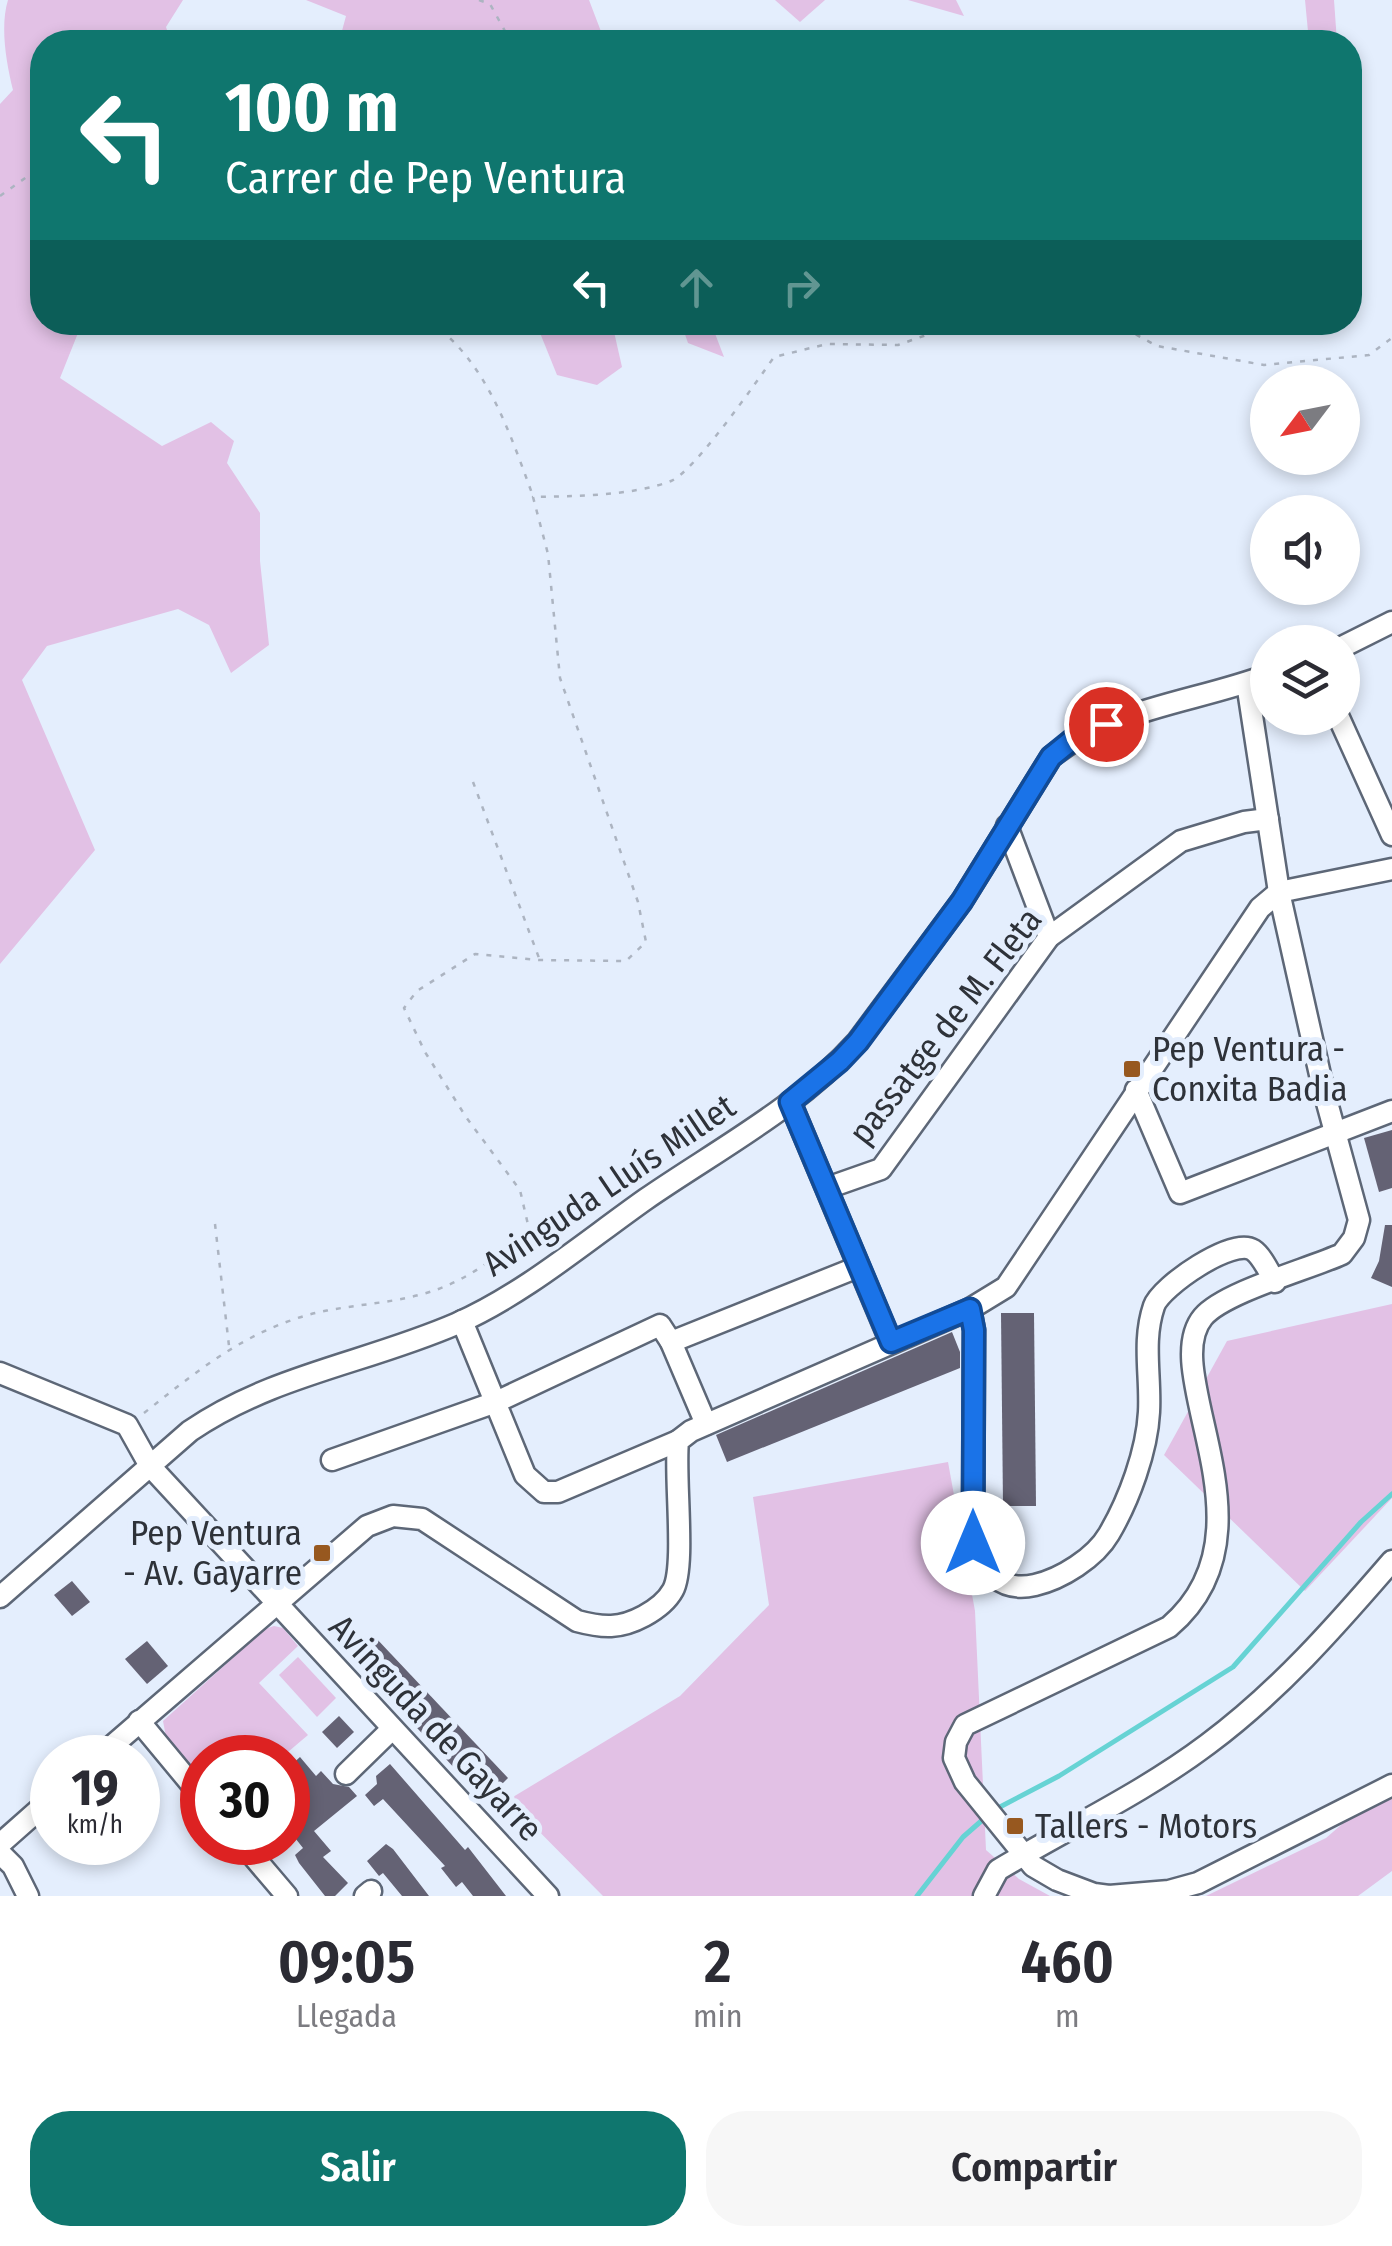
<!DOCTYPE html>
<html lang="es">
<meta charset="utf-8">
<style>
:root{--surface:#fff;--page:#f7f7f7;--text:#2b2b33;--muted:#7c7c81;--accent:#0f766e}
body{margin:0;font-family:"Fira Sans Condensed",sans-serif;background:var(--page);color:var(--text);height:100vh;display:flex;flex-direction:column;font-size:38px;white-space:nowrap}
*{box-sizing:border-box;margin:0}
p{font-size:32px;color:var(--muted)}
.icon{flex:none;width:55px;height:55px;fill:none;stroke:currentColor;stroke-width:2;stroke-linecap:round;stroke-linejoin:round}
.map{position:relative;height:1896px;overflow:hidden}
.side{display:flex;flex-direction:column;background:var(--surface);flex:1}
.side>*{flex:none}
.hud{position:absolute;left:30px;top:30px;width:1332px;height:305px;border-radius:40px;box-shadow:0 5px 15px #0003;background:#0f766e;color:#fff;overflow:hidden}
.needle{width:65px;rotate:238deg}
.fabs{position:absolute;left:1250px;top:365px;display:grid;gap:20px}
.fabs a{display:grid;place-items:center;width:110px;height:110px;border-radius:50%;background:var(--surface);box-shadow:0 5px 15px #0003;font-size:50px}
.speed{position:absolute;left:30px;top:1735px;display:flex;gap:20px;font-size:50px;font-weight:700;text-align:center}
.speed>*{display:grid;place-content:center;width:130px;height:130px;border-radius:50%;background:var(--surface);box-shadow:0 5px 15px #0003;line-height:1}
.speed small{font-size:25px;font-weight:400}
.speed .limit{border:15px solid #d22;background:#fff;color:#111}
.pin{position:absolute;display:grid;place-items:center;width:85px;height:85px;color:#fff;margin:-42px;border:5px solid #fff;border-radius:50%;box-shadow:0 2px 10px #0007}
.me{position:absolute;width:110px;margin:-55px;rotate:0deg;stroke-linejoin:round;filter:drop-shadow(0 0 8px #0008)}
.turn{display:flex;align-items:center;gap:35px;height:210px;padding:0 30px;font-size:45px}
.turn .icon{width:130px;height:130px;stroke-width:2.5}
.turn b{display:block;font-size:70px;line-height:85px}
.lanes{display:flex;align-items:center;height:95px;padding:0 30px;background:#0003;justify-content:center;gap:50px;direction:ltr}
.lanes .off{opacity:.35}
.eta{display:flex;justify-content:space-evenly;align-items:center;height:170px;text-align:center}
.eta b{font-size:60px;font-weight:600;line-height:70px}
.action{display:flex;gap:20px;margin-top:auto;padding:20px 30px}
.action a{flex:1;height:115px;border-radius:40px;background:var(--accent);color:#fff;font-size:40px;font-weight:600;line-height:115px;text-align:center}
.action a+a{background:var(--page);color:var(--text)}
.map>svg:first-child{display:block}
.green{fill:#e2c1e5}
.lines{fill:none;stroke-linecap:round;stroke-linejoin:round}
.stream{stroke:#66d3d4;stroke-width:5}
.building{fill:#646274}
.minor-casing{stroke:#5d6777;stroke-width:25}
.path{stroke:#acb4c1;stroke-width:2.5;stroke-dasharray:5 8;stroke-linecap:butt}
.minor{stroke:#fff;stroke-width:20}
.route-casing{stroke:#114b97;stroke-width:25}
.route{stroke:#1a73e8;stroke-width:18}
.poi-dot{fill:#97581f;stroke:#e4eefd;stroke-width:4}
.labels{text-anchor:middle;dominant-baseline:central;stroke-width:10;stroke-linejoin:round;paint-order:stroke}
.street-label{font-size:35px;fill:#2e3239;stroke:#e4eefd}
.poi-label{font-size:35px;fill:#2e3239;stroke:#e4eefd;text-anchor:start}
</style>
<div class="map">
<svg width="1392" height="1896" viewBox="0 0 1392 1896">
<rect width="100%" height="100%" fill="#e4eefd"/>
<g class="green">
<path d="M8 0H183L166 27 171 42H42V322L82 323 60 378 162 446 211 422 234 441 227 463 260 513V561L269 645 231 673 209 625 178 609 47 646 22 680 95 850 0 964V104L13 90C6 62 0 26 8 0Z"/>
<path d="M306 0H589L605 42H339L346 16Z"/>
<path d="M775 0H825L800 22Z"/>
<path d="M908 0H956L964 16Z"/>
<path d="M1305 0H1334L1337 42H1309Z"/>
<path d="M536 323H612L622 367 597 385 557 375Z"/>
<path d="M681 323H711L724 357 688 343Z"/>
<path d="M1392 1304V1498L1305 1591 1164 1455 1227 1341Z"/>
<path d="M948 1462 975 1611 986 1850 1019 1879 1050 1896H603L508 1800 680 1696 769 1605 753 1497Z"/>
<path d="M274 1626 283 1628 298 1646 259 1683 308 1735 282 1757 202 1758V1778L166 1737 163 1721 265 1629Z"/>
<path d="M298 1657 336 1698 317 1717 279 1675Z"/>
<path d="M1392 1781V1871L1358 1896H1206L1326 1838Z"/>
</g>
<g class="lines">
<g class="stream">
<path d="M996 1809 1059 1776 1233 1667 1361 1522 1392 1494"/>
<path d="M917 1896 963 1837 987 1816"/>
</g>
</g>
<g class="building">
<path d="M1392 1130V1188L1379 1192 1364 1138Z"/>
<path d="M1385 1225H1392V1287L1371 1278 1379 1261Z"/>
<path d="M1001 1313H1034L1036 1506H1003Z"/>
<path d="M952 1332 960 1352V1368L727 1462 716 1435Z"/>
<path d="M72 1581 90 1602 72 1616 54 1595Z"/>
<path d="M375 1637 508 1778 485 1801 352 1658Z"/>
<path d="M147 1641 168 1666 147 1684 125 1659Z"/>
<path d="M339 1716 354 1732 337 1748 322 1732Z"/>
<path d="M300 1757 316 1776 321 1771 333 1784 349 1787 357 1796 314 1831 331 1851 323 1857 348 1883 335 1896H325L299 1863 295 1855 303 1848 288 1829V1808L303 1795 288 1768Z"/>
<path d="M390 1764 465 1850 468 1847 506 1896H473L462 1882 456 1887 441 1868 445 1866 383 1799 374 1806 365 1795 377 1784 376 1776Z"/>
<path d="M138 1770 155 1791 138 1806Z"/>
<path d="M386 1844 393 1849 429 1896H402L383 1873 379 1876 367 1861Z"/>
</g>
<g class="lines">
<defs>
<g id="minor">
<path d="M1342 647 1392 622"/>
<path d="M1247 683 1279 892 1323 1088 1359 1220 1354 1238 1342 1254C1309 1269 1224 1292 1203 1317 1156 1373 1282 1531 1169 1627L965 1725 956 1742 954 1758 965 1782 1033 1866 1057 1880 1094 1894 1109 1896 1169 1891 1198 1883 1392 1785"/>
<path d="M1339 718 1392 835"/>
<path d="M1007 826 1049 937"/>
<path d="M1136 1090 1180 1193 1392 1111"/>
<path d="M790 1102 891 1343"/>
<path d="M827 1188 881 1169 1049 937 1181 841 1244 822 1268 819"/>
<path d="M970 1309 974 1330 973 1543C986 1571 999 1593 1035 1585 1061 1579 1095 1558 1109 1534 1129 1500 1147 1451 1149 1412 1151 1376 1142 1341 1154 1306 1161 1286 1233 1237 1253 1250 1262 1256 1269 1272 1275 1282"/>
<path d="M462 1321 525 1475 544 1492H558L678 1441"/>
<path d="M671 1342 858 1267"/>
<path d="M0 1373 127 1425 150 1466 548 1896"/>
<path d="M332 1460 496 1402 660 1325 671 1342 706 1424"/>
<path d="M0 1597 190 1431C272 1375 366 1363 456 1324 524 1294 585 1242 646 1199 717 1150 799 1107 858 1041L962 901 1051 757C1112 708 1196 702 1268 675"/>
<path d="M139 1721 202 1797"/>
<path d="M98 1758 367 1526 393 1516 422 1519 577 1621C603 1628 620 1629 644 1616 655 1610 667 1601 673 1590 686 1566 674 1476 678 1441L691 1431 970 1309 1006 1287 1260 908 1279 892 1392 869"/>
<path d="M346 1774 392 1729"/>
<path d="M241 1842 287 1896"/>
<path d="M0 1844 52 1798"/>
<path d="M0 1853 13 1866 28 1896"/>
<path d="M365 1896 371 1891"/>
<path d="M984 1896 998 1870C1068 1828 1143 1793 1208 1744 1278 1692 1335 1627 1392 1561"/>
</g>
</defs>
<use href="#minor" class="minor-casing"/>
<g class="path">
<path d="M479 0 490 4 511 42"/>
<path d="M411 42 439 35 449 42"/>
<path d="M0 196 42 166"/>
<path d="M430 322C487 361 510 434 533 496"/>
<path d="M1113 322 1157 346 1264 365 1369 355 1392 338"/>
<path d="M473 782 539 958"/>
<path d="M215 1224 229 1346"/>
<path d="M144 1413C191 1376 234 1340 292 1320 333 1305 377 1306 419 1295 463 1284 497 1258 529 1229L520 1190 466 1117 425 1052 404 1008 417 991 475 954 539 960 626 961 646 942 638 902 560 678 548 554 533 497C575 496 632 496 671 481 694 472 757 381 774 357L827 344 898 345 963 322"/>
</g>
<use href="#minor" class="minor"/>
</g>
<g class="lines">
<defs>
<path id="route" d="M973 1543 974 1330 970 1309 891 1342 790 1102 840 1061 858 1042 962 901 1051 757 1072 740 1106 724"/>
</defs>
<use href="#route" class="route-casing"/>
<use href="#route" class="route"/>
</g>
<g class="poi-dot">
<rect x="1122" y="1059" width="20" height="20" rx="5"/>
<rect x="312" y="1543" width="20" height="20" rx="5"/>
<rect x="1005" y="1816" width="20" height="20" rx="5"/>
</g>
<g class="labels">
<g class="street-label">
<text transform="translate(945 1026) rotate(-52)">passatge de M. Fleta</text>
<text transform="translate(609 1185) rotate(-34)">Avinguda Lluís Millet</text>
<text transform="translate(436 1728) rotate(47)">Avinguda de Gayarre</text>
</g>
<g class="poi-label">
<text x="1152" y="1049">Pep Ventura -<tspan x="1152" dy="40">Conxita Badia</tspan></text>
<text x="302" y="1533" text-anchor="end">Pep Ventura<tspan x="302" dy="40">- Av. Gayarre</tspan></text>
<text x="1035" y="1826">Tallers - Motors</text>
</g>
</g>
</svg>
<div class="fabs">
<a><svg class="needle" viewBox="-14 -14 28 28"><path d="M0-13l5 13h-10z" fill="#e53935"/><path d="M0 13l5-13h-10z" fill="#7c7c81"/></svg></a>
<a><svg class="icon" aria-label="sound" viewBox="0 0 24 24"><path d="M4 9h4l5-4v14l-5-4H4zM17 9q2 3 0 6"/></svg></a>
<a><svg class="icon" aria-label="layers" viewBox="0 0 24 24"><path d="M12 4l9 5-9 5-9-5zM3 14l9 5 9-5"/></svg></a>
</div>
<div class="speed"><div>19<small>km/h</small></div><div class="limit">30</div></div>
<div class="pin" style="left:1106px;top:724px;background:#d93025"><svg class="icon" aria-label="arrive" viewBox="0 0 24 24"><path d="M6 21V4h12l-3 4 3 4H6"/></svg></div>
<svg class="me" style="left:973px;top:1543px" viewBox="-20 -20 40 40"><circle r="19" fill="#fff"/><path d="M0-13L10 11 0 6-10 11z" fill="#1a73e8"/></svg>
<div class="hud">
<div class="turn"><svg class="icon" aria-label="left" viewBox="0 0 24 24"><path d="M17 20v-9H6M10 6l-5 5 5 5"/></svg><div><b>100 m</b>Carrer de Pep Ventura</div></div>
<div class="lanes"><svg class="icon" aria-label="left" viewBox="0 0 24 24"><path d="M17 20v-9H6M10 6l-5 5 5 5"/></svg><svg class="icon off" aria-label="ahead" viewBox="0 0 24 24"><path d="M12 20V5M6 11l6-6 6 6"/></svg><svg class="icon off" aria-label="right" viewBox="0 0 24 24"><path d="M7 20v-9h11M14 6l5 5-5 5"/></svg></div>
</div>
</div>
<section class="side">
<div class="eta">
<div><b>09:05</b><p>Llegada</p></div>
<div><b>2</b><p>min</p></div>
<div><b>460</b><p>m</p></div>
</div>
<div class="action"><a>Salir</a><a>Compartir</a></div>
</section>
